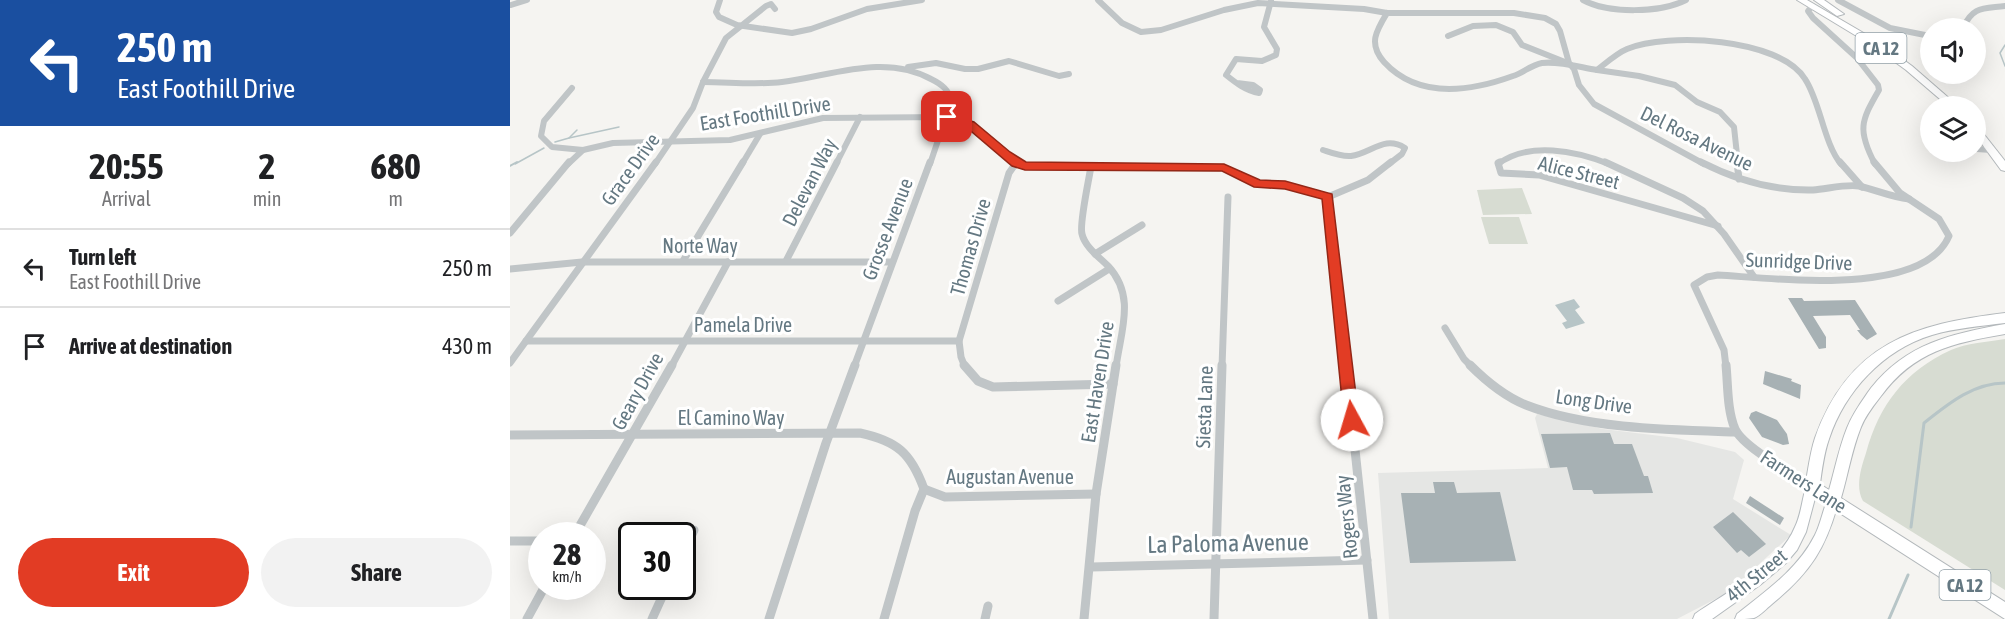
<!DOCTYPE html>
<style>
:root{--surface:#fff;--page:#f2f2f2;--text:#202124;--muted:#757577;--line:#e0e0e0;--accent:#e23c24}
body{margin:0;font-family:"Asap Condensed",sans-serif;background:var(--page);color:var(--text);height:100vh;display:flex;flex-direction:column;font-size:22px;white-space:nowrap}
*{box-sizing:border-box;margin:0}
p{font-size:20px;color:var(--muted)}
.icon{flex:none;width:33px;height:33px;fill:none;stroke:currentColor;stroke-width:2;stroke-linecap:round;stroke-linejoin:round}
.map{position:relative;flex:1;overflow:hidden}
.drawer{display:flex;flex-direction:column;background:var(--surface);width:510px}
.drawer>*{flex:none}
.hud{background:#1a4fa0;color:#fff;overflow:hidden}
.tools{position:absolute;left:1410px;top:18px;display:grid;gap:12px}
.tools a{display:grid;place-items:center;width:66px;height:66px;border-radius:50%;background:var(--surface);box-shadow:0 6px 24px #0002;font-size:30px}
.speed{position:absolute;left:18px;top:522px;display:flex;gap:12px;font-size:30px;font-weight:700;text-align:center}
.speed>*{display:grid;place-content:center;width:78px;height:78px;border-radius:50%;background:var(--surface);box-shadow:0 6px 24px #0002;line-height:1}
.speed small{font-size:15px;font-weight:400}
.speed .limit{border:3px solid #111;border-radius:9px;background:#fff;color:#111}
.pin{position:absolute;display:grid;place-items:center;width:51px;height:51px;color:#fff;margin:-26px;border-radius:12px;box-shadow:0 3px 9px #0006}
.me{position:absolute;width:66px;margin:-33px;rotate:354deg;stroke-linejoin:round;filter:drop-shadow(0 0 4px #0008)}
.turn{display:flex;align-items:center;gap:21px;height:126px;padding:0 18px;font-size:27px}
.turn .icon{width:78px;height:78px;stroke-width:2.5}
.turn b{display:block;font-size:42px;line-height:51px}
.eta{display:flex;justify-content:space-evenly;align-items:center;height:102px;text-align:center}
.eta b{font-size:36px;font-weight:700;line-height:42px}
.button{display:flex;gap:12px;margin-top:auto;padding:12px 18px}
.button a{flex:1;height:69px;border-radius:36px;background:var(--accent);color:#fff;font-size:24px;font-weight:700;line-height:69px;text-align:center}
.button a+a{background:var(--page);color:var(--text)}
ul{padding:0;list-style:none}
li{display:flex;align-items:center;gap:18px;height:78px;padding:0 18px;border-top:2px solid var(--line)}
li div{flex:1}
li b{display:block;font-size:22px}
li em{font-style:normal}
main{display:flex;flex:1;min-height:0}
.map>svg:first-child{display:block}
.built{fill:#e5e6e4}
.green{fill:#d7dcd2}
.water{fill:#b7c5c7}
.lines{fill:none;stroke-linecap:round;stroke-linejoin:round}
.stream-far2{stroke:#b7c5c7;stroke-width:1.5}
.stream-far1{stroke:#b7c5c7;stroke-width:2}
.stream{stroke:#b7c5c7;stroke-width:3}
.building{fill:#a7b1b4}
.secondary-casing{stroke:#b4babe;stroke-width:2}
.primary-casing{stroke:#b3b8bb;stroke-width:2}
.street-far2{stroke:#c0c5c7;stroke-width:6}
.street-far1{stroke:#c0c5c7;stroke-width:7}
.street{stroke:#c0c5c7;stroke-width:9}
.secondary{fill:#fff;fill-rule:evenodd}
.primary{fill:#fff;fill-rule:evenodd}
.route{fill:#e23c24;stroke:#932717;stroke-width:1.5}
.labels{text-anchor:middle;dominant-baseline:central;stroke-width:6;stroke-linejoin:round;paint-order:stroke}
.shield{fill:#fff;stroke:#92a0a8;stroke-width:1.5}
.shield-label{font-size:18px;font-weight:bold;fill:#647882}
.street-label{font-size:20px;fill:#647882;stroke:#fff}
.near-street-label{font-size:24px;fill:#647882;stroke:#fff}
</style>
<main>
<section class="drawer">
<div class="hud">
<div class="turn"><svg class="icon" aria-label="left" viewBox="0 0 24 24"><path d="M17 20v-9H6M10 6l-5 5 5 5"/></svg><div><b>250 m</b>East Foothill Drive</div></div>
</div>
<div class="eta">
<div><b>20:55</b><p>Arrival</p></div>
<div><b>2</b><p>min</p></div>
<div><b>680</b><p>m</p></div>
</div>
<ul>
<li><svg class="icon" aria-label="left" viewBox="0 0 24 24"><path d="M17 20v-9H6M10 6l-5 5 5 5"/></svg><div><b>Turn left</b><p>East Foothill Drive</p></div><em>250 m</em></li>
<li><svg class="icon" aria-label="arrive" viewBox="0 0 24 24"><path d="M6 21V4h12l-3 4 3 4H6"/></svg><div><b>Arrive at destination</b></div><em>430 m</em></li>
</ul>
<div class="button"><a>Exit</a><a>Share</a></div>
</section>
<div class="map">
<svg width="1495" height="619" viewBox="0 0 1495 619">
<rect width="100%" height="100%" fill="#f5f4f1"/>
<path class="built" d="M1027 414 1093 429 1167 438 1225 452 1234 460 1223 499 1281 535 1219 592 1167 619H879L868 473 1038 468 1025 418Z"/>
<g class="green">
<path d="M1012 188 1022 214 973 215 967 190Z"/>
<path d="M971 217H1009L1018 244H979Z"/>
<path d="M1495 339V590L1353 501C1345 487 1351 468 1356 453 1369 405 1395 371 1441 350 1456 343 1478 342 1495 339Z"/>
</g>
<path class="water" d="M1064 299 1070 307 1065 310 1075 323 1056 329 1052 323 1057 321 1045 305Z"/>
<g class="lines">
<g class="stream-far2">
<path d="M1495 45 1490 53 1495 66"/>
<path d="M59 138 109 127"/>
<path d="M45 142 59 138 67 130"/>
<path d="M5 164 34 148"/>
</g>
<path class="stream-far1" d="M0 166 7 162"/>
<g class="stream">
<path d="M1401 527 1414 423C1438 404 1463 383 1495 383"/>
<path d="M1379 619 1398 575"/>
</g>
</g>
<g class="building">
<path d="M1278 298H1292L1294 301 1345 300 1367 334 1357 340 1351 335 1347 330H1350L1340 315 1303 316 1316 337V348L1309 349Z"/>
<path d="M1255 371 1282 379 1281 381 1291 385 1290 399 1253 384Z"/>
<path d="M1246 411 1267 420 1277 434 1279 444 1273 445 1252 437 1239 418 1241 413Z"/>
<path d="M1100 433 1104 444H1122L1134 476H1138L1143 493 1084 494 1082 490H1063L1057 467 1040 468 1031 434Z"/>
<path d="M923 482H944L947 493 990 492 1006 561 900 563 891 493H925Z"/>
<path d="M1240 496 1274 518 1270 525 1236 503Z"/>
<path d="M1223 512 1256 544 1239 557 1231 550 1227 553 1203 527Z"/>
</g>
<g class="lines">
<defs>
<g id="secondary">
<path d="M1302 481 1306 483 1308 487 1296 532 1287 550 1276 563 1250 585 1202 619H1183L1185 614C1218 591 1269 566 1285 527 1291 515 1292 500 1296 487L1298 483Z"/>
<path d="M1323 494 1327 496 1329 500C1316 548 1301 572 1262 604 1257 608 1250 616 1244 618 1239 619 1230 619 1225 619L1227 614C1256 591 1288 569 1305 535 1311 523 1313 509 1319 496Z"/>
</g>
<g id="primary">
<path d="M1287 0H1297L1369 42 1402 66 1448 106H1438L1396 70 1363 46Z"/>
<path d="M1304 0H1314L1334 14 1327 16Z"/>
<path d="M1466 127 1469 128 1495 161V171L1491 170 1466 136Z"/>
<path d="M1495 313V323C1471 326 1446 328 1422 335 1373 350 1335 391 1319 439 1314 453 1312 469 1310 484L1319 490C1325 469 1329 448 1337 428 1343 413 1352 401 1361 388 1397 343 1441 334 1495 324V334C1443 343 1404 351 1371 396 1364 405 1356 415 1351 427 1342 449 1338 474 1331 498L1495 602V619L1297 492 1295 487C1298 471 1300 453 1305 438 1339 343 1404 324 1495 313Z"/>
</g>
</defs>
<use href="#secondary" class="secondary-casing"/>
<use href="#primary" class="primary-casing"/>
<g class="street-far2">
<path d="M210 0 206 12 209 17 227 25 282 33 301 29 357 9 412 0"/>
<path d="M588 0 612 23 631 32 651 30 714 10 748 3 854 9 877 13H1004L1035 18 1046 24 1050 31 1059 63 1064 69 1069 85 1084 104 1194 164"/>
<path d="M1073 0C1099 14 1150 13 1176 0"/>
<path d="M1328 0 1380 28 1420 36"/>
<path d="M1 5 17 0"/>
<path d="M1302 6 1298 11 1303 18 1347 58 1368 85 1369 90C1351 121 1347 130 1365 164"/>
<path d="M877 13C866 31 858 44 874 62 908 99 959 92 1003 76 1013 73 1021 65 1032 63 1050 61 1069 67 1087 70 1096 63 1107 53 1117 49 1157 32 1270 38 1295 79 1310 101 1314 144 1331 164"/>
<path d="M1453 28C1463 6 1473 9 1495 6"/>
<path d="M938 36 963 26 986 25 1003 32 1012 45 1055 62"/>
<path d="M398 67 426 63 455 69H468L499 61 549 76 559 74"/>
<path d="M1087 70 1129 76 1165 85 1187 102 1210 112 1224 127 1228 164"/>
<path d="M193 82C219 82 246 85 272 82 321 76 374 53 421 79 431 84 440 90 441 102L420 164"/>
<path d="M727 83 743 85 750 90 749 93C736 91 726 83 716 75L726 59 752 61 766 55 767 49 754 27 761 1"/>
<path d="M62 88 34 121 31 136 42 147 73 150"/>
<path d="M1466 149 1482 150"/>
<path d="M813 150C822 153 832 157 841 156 862 153 874 135 895 148L892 154 879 164"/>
<path d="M58 164 73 150 103 143 220 140 313 118 437 117 460 124 508 164"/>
<path d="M145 164 183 108 193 82 216 38 256 6 261 4 265 9"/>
<path d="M232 164 250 134"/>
<path d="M326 164 350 117"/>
<path d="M988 164C1019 141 1066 151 1099 164"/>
</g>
<g class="street-far1">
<path d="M505 162 515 166 714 168 748 184 775 185 818 197"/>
<path d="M990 162 988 163 991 173 1029 175 1208 226"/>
<path d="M1095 162 1173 198 1193 211 1214 234 1244 277"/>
<path d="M1191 162C1226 180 1262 191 1303 190 1317 189 1335 184 1349 186 1366 190 1381 197 1399 199"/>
<path d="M1227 162 1229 179"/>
<path d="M1330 162 1352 187"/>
<path d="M581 166C579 180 569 224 572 234 575 247 589 257 598 266 626 296 611 330 606 367"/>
<path d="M818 197 858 180 881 162"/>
<path d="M818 197 836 367"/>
<path d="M0 233 59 162"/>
<path d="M585 254 632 225"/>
<path d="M173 261 233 162"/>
<path d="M276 261 327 162"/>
<path d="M0 269 72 262H381"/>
<path d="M548 301 599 269"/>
<path d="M935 328 954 359 962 367"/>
<path d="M16 341H449"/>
<path d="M0 363 146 162"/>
<path d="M161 367 218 262"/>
<path d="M344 367 420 162"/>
<path d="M455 367 451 357 449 341 499 173 506 163"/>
<path d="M712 367 718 197"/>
<path d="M1216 367 1214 350 1184 285 1197 277 1208 275C1263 278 1413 298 1439 236L1429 219 1390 193 1364 162"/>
</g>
<g class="street">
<path d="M454 365 468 381 483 387 603 384"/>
<path d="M836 365 863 619"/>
<path d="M960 365C975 380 996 397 1016 405 1077 429 1161 430 1226 432"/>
<path d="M1216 365C1218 385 1217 410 1225 429 1233 447 1284 475 1302 487"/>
<path d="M0 435 350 433C387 441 401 453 414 489"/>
<path d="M414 489 435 497 586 494"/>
<path d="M64 536 162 365"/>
<path d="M0 541H32"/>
<path d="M172 555 184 530"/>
<path d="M581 567 857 560"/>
<path d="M17 619 35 586"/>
<path d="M142 619 157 586"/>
<path d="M259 619 316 443 345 365"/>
<path d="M374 619 405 511 414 489"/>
<path d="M475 619 478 606"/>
<path d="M574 619 586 494 606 365"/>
<path d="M704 619 712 365"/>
</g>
<use href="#secondary" class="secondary"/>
<use href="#primary" class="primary"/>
</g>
<path class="route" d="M437 114 464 122 500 152 516 162 714 164 750 180 775 181 822 194 849 420 847 424 842 426 836 424 834 420 812 199 775 189 744 187 712 171 515 170 502 166 456 127 433 120V115Z"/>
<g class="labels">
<g class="shield">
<rect x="1345.5" y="33" width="51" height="30" rx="4.5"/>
<rect x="1429.5" y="570" width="51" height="30" rx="4.5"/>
</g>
<g class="shield-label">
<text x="1371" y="48">CA 12</text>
<text x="1455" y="585">CA 12</text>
</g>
<g class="street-label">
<text transform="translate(255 113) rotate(-9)">East Foothill Drive</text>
<text transform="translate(1187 138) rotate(26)">Del Rosa Avenue</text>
<text transform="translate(120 169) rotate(-54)">Grace Drive</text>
<text transform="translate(1069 172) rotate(14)">Alice Street</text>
<text transform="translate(299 182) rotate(-63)">Delevan Way</text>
<text transform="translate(377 229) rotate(-69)">Grosse Avenue</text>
<text x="190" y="245">Norte Way</text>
<text transform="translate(460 247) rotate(-74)">Thomas Drive</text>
<text transform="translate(1289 261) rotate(2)">Sunridge Drive</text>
<text x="233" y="324">Pamela Drive</text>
<text transform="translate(587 382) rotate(-81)">East Haven Drive</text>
<text transform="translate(127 391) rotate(-61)">Geary Drive</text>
<text transform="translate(1084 401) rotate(8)">Long Drive</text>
<text transform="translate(694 407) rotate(-88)">Siesta Lane</text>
<text x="221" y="417">El Camino Way</text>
<text x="500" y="476">Augustan Avenue</text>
<text transform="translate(1294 481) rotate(33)">Farmers Lane</text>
<text transform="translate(836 517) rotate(-96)">Rogers Way</text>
<text transform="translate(1246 575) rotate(-39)">4th Street</text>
</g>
<g class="near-street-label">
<text transform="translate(718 543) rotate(-1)">La Paloma Avenue</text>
</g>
</g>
</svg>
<div class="tools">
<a><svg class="icon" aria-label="sound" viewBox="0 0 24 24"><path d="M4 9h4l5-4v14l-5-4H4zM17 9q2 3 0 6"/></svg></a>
<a><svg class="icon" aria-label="layers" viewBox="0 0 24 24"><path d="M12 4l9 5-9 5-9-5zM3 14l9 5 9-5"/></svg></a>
</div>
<div class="speed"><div>28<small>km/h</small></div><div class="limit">30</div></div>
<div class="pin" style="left:437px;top:117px;background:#d93025"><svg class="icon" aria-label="arrive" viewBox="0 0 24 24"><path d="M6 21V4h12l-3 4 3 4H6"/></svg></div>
<svg class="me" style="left:842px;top:420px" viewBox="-20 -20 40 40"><circle r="19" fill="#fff"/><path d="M0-13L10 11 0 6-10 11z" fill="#e23c24"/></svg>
</div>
</main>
